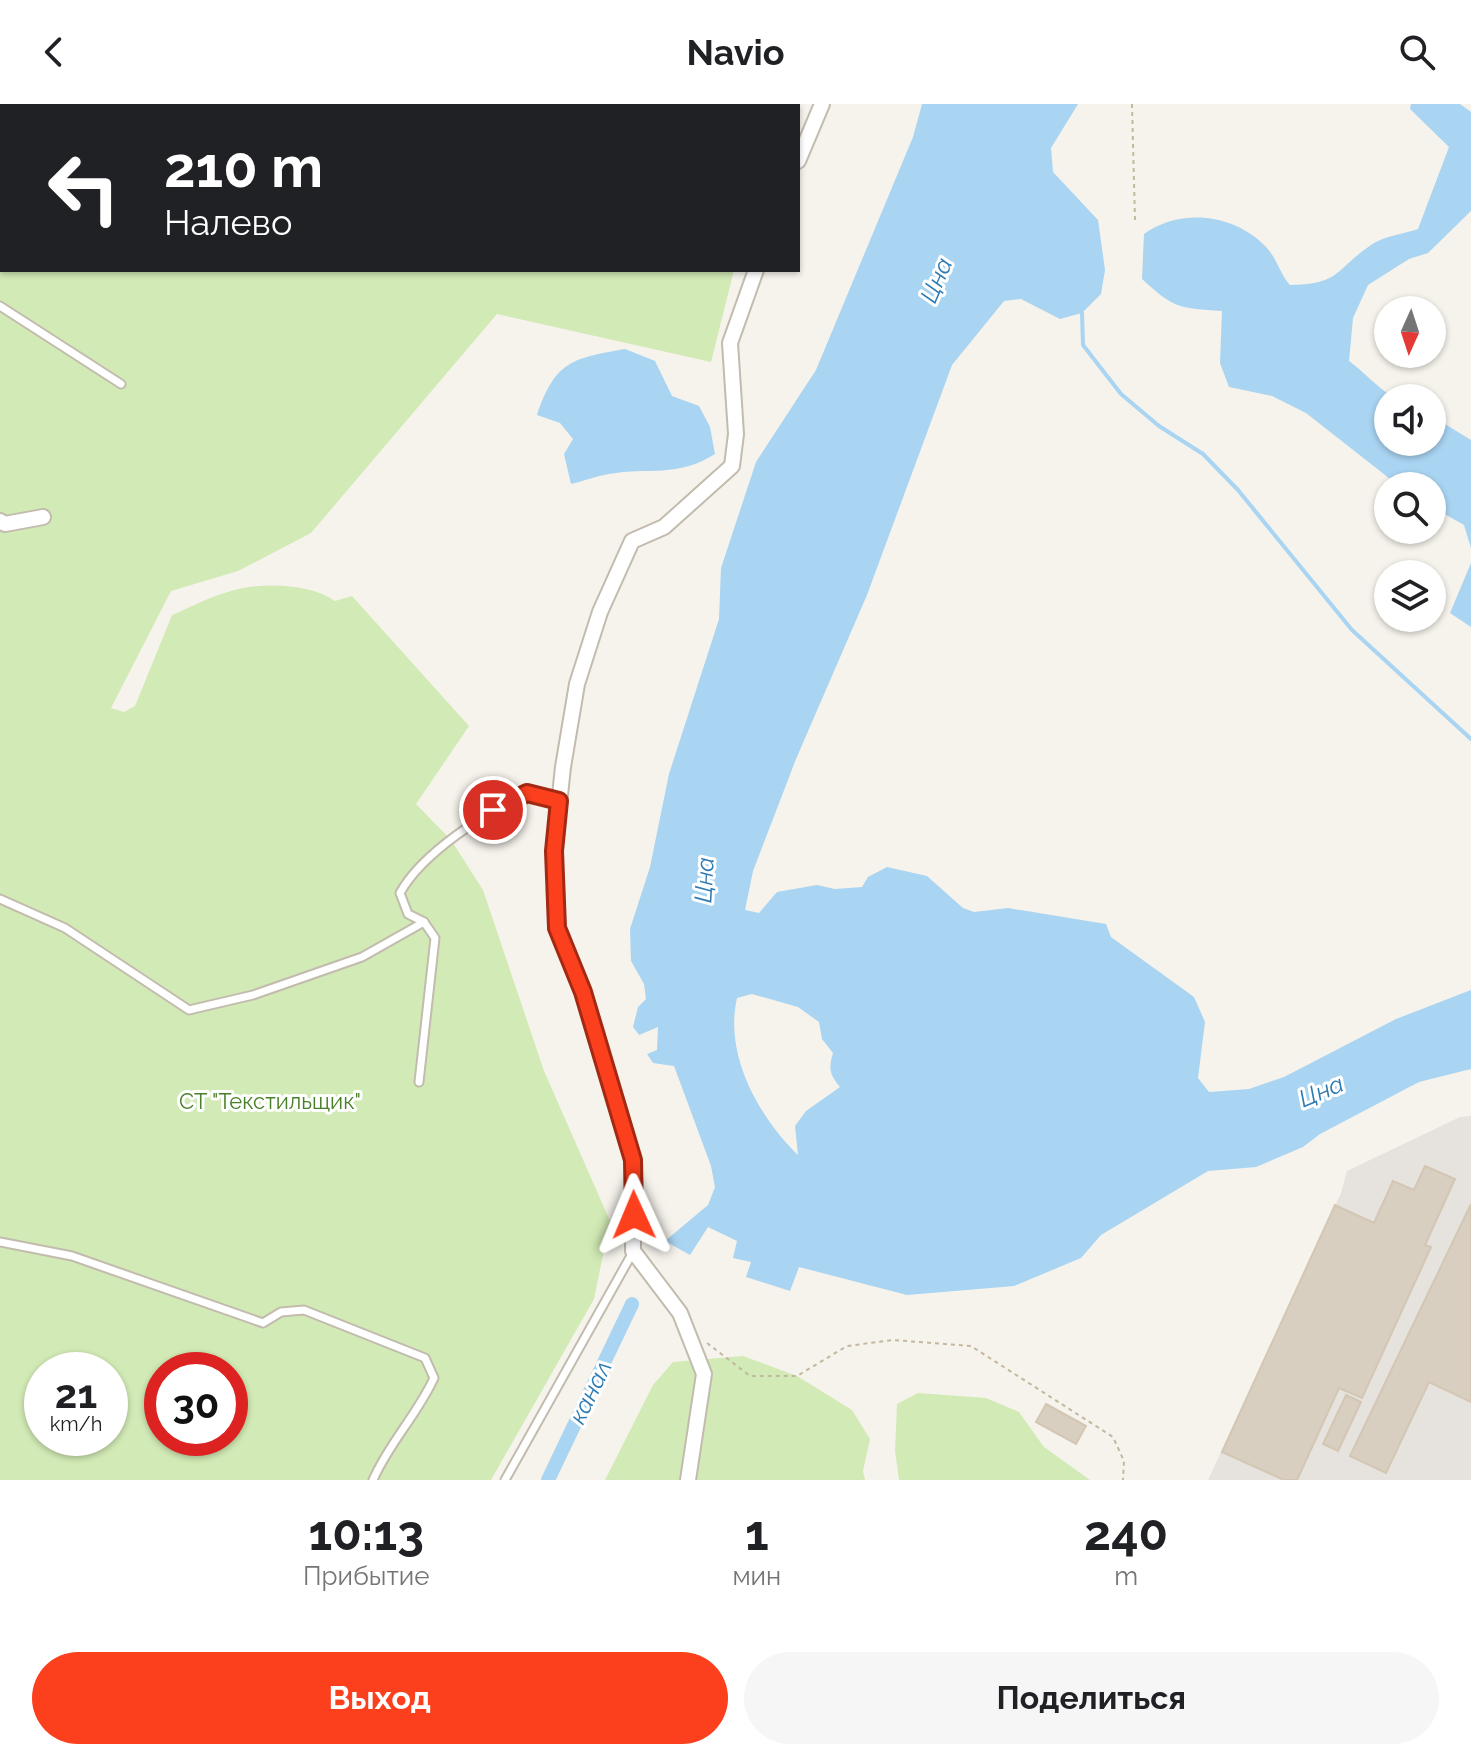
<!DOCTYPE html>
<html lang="ru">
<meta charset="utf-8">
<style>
:root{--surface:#fff;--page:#f6f6f6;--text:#202124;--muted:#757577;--accent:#fc3f1d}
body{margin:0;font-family:Raleway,sans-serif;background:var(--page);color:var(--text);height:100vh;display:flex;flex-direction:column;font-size:30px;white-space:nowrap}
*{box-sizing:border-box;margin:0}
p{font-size:26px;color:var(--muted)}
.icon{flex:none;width:44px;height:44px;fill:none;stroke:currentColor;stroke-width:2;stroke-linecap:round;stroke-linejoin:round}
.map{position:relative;height:1376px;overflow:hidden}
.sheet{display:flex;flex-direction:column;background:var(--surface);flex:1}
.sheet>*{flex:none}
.guide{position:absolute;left:0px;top:0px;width:800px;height:168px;box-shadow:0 2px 6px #0004;background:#202124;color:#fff;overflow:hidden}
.needle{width:52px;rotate:183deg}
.tools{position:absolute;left:1374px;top:192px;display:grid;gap:16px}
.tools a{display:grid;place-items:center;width:72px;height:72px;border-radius:50%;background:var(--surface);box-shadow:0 2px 6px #0004;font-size:40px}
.speed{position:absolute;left:24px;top:1248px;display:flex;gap:16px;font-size:40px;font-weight:700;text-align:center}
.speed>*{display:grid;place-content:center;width:104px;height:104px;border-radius:50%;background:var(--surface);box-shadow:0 2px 6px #0004;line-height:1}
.speed small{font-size:20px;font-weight:400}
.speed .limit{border:12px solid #d22;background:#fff;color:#111}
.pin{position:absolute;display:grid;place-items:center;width:68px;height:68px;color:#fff;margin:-34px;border:4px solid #fff;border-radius:50%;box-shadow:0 2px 8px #0007}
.me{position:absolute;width:88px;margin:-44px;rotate:359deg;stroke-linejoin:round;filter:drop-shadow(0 0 6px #0008)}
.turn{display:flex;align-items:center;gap:28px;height:168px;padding:0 32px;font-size:36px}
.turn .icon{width:104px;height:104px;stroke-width:2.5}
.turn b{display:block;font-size:56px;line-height:68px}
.eta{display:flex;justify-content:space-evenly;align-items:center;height:136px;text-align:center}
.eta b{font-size:48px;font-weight:700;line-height:56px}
.action{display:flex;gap:16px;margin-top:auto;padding:16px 32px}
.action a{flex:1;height:92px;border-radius:48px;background:var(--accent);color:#fff;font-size:32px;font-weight:700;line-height:92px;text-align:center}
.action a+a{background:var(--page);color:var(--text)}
header{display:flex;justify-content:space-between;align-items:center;height:104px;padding:0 32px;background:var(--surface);font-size:36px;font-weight:700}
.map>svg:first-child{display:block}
.industrial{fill:#e6e2dd}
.green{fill:#d2eab5;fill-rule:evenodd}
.water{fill:#a9d4f2;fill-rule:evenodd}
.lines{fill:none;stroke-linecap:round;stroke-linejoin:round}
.stream{stroke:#a9d4f2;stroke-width:4}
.canal{stroke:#a9d4f2;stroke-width:14}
.building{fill:#d8cfc1;stroke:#d3c7b4;stroke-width:2}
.service-casing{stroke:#c2bbae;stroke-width:11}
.minor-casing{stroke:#c2bbae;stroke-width:18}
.path{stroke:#c4b79f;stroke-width:2;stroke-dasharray:4 4;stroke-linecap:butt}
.service{stroke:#fff;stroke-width:7}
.minor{stroke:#fff;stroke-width:14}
.route-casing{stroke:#a42913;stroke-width:20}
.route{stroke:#fc3f1d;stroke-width:14}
.labels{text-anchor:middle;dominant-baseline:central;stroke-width:6;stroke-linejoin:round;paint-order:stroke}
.park-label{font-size:22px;fill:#4a7f2a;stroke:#fff}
.water-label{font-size:24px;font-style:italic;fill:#2e7ab2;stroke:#fff}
</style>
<header><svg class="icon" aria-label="back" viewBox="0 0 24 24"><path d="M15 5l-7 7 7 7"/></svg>Navio<svg class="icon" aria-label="search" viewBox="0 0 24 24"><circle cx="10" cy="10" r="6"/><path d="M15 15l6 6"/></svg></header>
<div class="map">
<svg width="1471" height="1376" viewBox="0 0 1471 1376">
<rect width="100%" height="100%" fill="#f6f3ec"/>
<path class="industrial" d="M1471 1012V1376H1208L1341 1089 1347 1067 1460 1013Z"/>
<g class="green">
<path d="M0 0H788L2 2V166H734L711 258 497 210 311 429 238 467 171 487 111 604 124 608 135 602 172 511C191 503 211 492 231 487 260 478 310 479 335 497L352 492 469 622 416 700 451 736 483 786 544 967 610 1117 594 1195 491 1376H0ZM42 1266H110V1334H42ZM162 1266H230V1334H162Z"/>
<path d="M743 1252 797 1272 852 1306 870 1335 863 1367 865 1376H605L653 1281 673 1258Z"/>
<path d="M918 1289 986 1294 1019 1308 1044 1343 1090 1376H899L895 1347 897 1300Z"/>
</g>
<g class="water">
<path d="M922 0H1078L1051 44 1053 68 1098 116 1105 166 1101 190 1082 209 1060 215 1021 195 1004 197 952 261 867 491 796 655 753 767 745 806 759 809 777 788 817 781 835 785 862 783 868 773 887 763 927 772 963 804 974 808 1008 804 1106 820 1111 833 1194 893 1205 918 1198 974 1209 988 1249 985 1284 973 1396 915 1471 886V965L1419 978 1320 1030 1303 1043 1256 1063 1208 1067 1101 1131 1081 1154 1014 1182 907 1191 799 1163 790 1187 746 1173 751 1158 733 1154 737 1137 708 1123 690 1151 665 1137 708 1101 715 1083 711 1062 674 962 653 959 647 950 657 946 658 923 639 931 633 923 638 903 646 895 644 880 631 857 630 825 650 763 669 670 719 515 721 464 756 358 816 266 913 33ZM752 890 798 903 819 918 822 935 833 949C828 965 830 971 840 983L806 1007 795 1022 798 1051C758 1012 724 950 737 894Z"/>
<path d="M1411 0H1460L1471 8V107L1428 149 1409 155 1368 181 1353 214 1349 257C1365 269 1377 283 1394 294H1388V338H1432V312L1471 336V444L1464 421 1432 403V382H1399L1306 309 1272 292 1229 283 1220 259 1222 207C1180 204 1174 205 1142 175L1144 130C1181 103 1236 110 1267 144 1277 155 1280 170 1290 181 1342 180 1335 165 1371 141 1383 132 1404 130 1418 125L1449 43 1410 5Z"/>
<path d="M625 245 655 257 672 292 699 302 710 323 715 350C677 374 649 363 609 370 596 372 584 377 571 380L564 350 573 335 560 319 537 311C555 257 573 254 625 245Z"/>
<path d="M1471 459V523L1450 509Z"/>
</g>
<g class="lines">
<path class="stream" d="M1082 209 1083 241 1121 290 1159 322 1203 350 1238 386 1352 526 1471 635"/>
<path class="canal" d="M548 1376 632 1200"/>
</g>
<g class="building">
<path d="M1425 1062 1455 1075 1425 1141 1431 1143 1362 1294 1339 1284 1297 1376H1284L1222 1348 1335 1101 1374 1119 1393 1077 1414 1086Z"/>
<path d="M1471 1100V1298L1429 1278 1386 1369 1350 1352Z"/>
<path d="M1346 1291 1361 1298 1338 1347 1323 1340Z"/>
<path d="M1046 1300 1086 1322 1076 1340 1036 1318Z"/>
</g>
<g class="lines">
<defs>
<g id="service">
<path d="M72 0 73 2"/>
<path d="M175 2V0"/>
<path d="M563 2 568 0"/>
<path d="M0 64 2 65"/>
<path d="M0 202 121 280"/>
<path d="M0 795 65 824 189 906 253 891 362 853 424 818 435 834 419 978"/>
<path d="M424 818 408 810 400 789C422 749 485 709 527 689L559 697"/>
<path d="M0 1138 72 1152 263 1219 281 1208 304 1206 425 1254 434 1274C417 1311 389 1339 373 1376"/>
<path d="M505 1376 633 1148"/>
</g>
<g id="minor">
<path d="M798 57 822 0"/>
<path d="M0 417 5 420 43 413"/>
<path d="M688 1376 704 1270 680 1209 633 1147V1056L583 888 557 824 554 747 563 663 577 580 600 508 632 437 664 423 732 362 736 330 730 239 756 166"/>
</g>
</defs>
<use href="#service" class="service-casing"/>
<use href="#minor" class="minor-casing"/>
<g class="path">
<path d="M1132 0 1135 117"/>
<path d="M707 1239 750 1272H797L847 1242 893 1236 971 1242 1113 1333 1124 1357 1123 1376"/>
</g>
<use href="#service" class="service"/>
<use href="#minor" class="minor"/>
</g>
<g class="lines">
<defs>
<path id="route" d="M493 706 527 689 559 697 554 747 557 824 583 888 633 1056 634 1111"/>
</defs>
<use href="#route" class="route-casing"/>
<use href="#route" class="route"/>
</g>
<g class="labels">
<g class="park-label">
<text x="270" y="997">СТ "Текстильщик"</text>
</g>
<g class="water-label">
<text transform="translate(936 176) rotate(-67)">Цна</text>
<text transform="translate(704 776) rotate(-87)">Цна</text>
<text transform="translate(1321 987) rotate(-23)">Цна</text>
<text transform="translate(590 1288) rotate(-64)">канал</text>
</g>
</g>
</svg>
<div class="tools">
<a><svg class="needle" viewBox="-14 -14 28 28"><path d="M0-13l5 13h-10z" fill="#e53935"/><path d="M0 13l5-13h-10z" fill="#757577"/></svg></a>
<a><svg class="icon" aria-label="sound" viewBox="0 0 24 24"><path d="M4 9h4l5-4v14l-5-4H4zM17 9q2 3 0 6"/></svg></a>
<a><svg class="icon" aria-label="search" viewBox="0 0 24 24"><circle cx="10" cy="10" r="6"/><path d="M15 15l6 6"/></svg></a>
<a><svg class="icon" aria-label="layers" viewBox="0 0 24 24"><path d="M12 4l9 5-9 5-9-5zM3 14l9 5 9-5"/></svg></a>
</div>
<div class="speed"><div>21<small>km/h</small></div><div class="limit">30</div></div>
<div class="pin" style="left:493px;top:706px;background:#d93025"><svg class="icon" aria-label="arrive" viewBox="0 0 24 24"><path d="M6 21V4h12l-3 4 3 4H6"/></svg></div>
<svg class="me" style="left:634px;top:1111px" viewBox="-20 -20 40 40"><path d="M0-17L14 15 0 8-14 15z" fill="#fc3f1d" stroke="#fff" stroke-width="4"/></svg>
<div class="guide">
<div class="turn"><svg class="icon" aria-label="left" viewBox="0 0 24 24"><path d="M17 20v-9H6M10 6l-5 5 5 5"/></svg><div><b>210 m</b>Налево</div></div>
</div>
</div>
<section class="sheet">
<div class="eta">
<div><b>10:13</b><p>Прибытие</p></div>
<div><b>1</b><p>мин</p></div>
<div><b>240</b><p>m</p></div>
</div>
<div class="action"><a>Выход</a><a>Поделиться</a></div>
</section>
